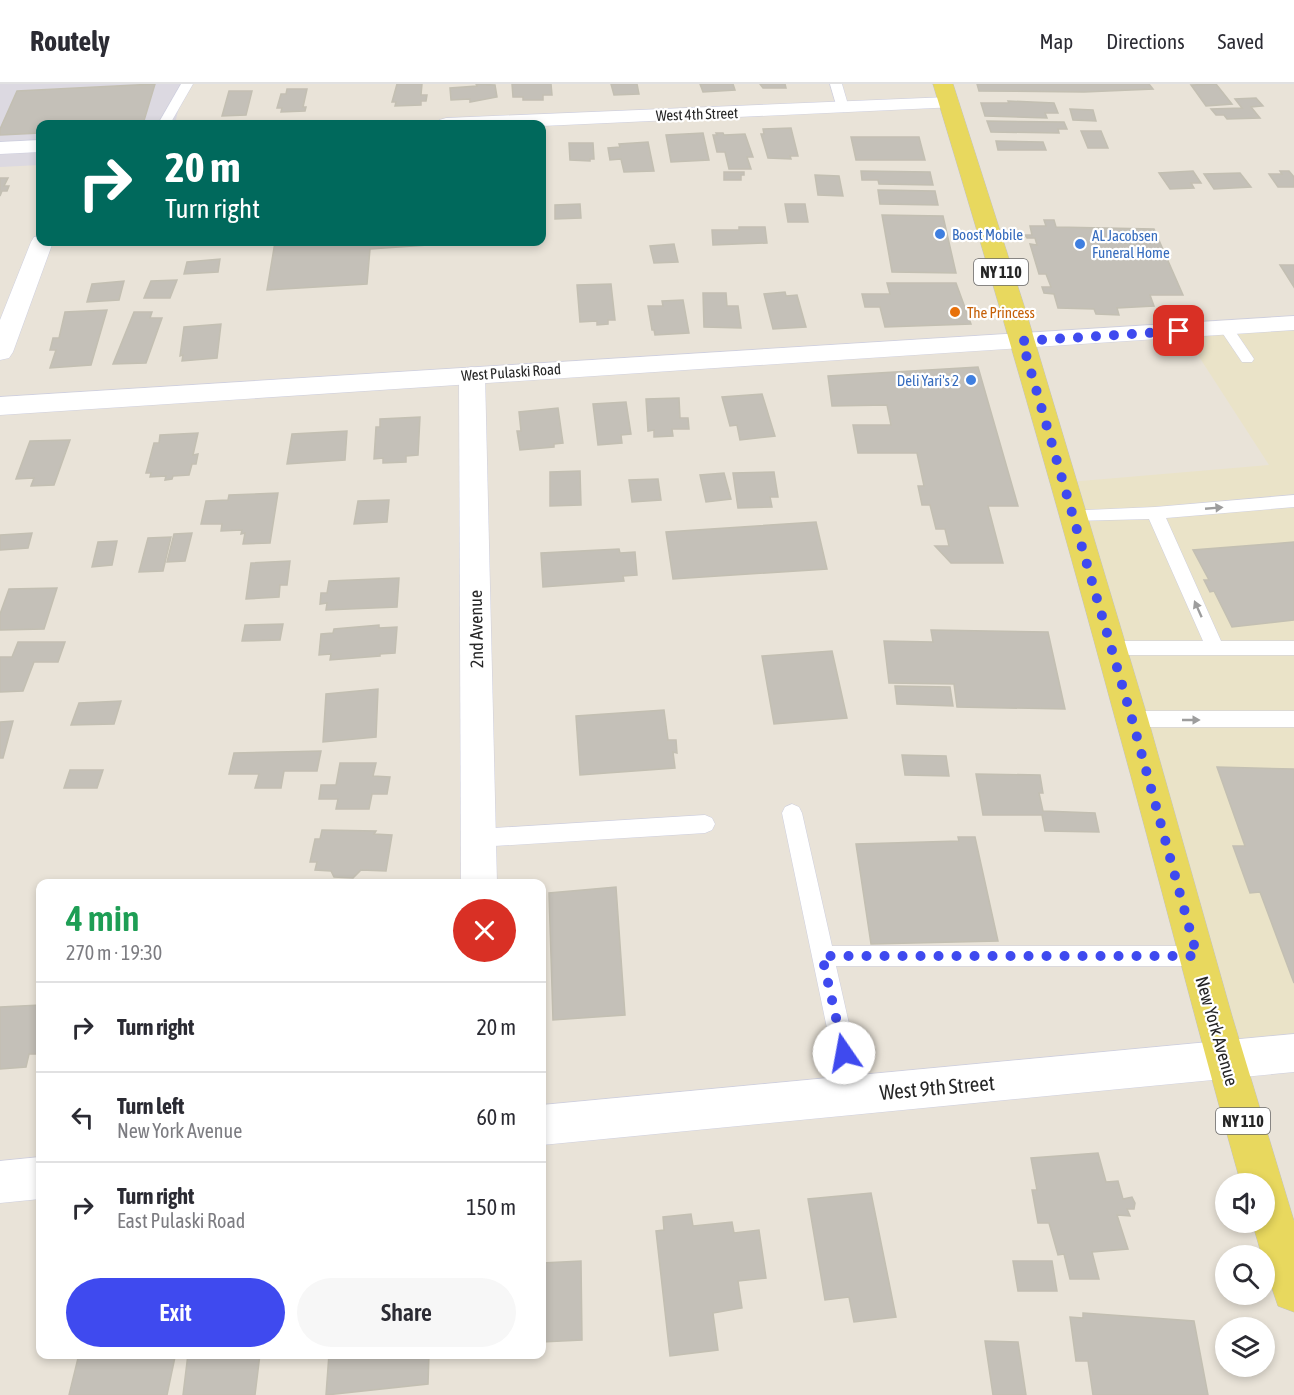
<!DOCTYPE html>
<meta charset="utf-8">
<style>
:root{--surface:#fff;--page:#f7f7f7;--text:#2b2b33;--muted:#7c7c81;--line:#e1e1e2;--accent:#3f4aef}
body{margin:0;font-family:"Asap Condensed",sans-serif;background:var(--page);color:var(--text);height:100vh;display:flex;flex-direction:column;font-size:22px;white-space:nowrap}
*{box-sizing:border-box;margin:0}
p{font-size:20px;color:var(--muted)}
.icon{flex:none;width:33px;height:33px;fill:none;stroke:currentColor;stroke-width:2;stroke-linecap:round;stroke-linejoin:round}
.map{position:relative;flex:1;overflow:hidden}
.panel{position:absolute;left:36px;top:795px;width:510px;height:480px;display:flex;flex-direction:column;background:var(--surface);border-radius:12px;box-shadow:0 3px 9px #0003}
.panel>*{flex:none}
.guide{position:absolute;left:36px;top:36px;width:510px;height:126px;border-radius:12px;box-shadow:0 3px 9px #0003;background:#00695c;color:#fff;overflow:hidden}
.buttons{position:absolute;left:1215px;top:1089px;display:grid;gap:12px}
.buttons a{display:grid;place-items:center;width:60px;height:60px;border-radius:50%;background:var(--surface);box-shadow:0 3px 9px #0003;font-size:30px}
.pin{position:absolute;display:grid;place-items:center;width:51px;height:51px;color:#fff;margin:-26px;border-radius:12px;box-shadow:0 3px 9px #0006}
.me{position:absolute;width:66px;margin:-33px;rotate:348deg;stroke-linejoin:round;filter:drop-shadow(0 0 4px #0008)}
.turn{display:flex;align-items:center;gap:21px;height:126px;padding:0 30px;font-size:27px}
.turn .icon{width:78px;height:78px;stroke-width:2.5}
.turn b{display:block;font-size:42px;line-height:51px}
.round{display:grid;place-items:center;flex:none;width:63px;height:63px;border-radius:32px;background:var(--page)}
.overview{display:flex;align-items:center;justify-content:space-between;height:102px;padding:0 30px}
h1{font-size:36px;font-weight:600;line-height:45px;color:#1e9e55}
.action{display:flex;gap:12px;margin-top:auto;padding:12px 30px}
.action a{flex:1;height:69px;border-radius:36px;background:var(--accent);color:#fff;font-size:24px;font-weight:600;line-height:69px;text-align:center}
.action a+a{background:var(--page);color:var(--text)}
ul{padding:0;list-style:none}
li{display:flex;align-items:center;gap:18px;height:90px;padding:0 30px;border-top:2px solid var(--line)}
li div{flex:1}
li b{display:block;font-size:22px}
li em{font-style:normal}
header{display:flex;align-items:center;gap:36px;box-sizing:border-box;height:84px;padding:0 30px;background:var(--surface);border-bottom:2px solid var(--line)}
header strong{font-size:28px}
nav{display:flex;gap:33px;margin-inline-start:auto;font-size:21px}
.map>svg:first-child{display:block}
.industrial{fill:#dcd9e1}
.education{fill:#eae3c8}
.building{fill:#c4c0b8;stroke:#c3bfb2;stroke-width:1.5}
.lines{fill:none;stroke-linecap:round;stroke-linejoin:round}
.lane-casing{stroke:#cecfdf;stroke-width:1}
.street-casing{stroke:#cecfdf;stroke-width:1}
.secondary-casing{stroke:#cecfdf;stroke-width:1}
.primary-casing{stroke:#c2c2c2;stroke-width:1}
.lane{fill:#fff;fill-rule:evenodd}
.street{fill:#fff;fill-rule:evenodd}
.secondary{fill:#fff;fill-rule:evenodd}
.primary{fill:#e8d85e;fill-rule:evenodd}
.oneway{fill:#9d9d9d}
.route{stroke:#3f4aef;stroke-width:10;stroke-dasharray:0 18}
.shop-dot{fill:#3f7fe0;stroke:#fff;stroke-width:2}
.food-dot{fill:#e8710a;stroke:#fff;stroke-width:2}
.labels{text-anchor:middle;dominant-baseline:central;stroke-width:4.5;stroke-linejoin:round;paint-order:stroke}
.far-street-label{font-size:15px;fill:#262626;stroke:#fff}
.far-shop-label{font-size:15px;fill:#366cbe;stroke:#fff;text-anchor:start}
.far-food-label{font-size:15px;fill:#c56008;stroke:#fff;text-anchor:start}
.shield{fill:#fff;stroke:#676767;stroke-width:1.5}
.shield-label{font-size:16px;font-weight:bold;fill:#262626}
.street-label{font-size:18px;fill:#262626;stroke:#fff}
.near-street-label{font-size:21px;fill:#262626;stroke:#fff}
</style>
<header>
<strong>Routely</strong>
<nav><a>Map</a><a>Directions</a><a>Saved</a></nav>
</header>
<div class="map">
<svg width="1294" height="1311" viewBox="0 0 1294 1311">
<rect width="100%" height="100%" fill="#e9e3d8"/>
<path class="industrial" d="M0 0H184L175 40H40V81L0 83Z"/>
<path class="education" d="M1294 243V965L1229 971 1069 398 1269 381 1185 251Z"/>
<g class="building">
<path d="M155 0 143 40H40V49L0 51V45L17 7Z"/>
<path d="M397 0H422L421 11H427L426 17H421V21L395 22 396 18H392Z"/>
<path d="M476 0 495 1 497 13 470 18V15L451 16 450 4 477 2Z"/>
<path d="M512 0H551L552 11H543V16H523V13H513Z"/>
<path d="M611 0H637L639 10 614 11Z"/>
<path d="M700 0H733L735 6 703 8Z"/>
<path d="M760 0H785L786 4H763Z"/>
<path d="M977 0H1149L1153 5 1084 8 979 7Z"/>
<path d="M1216 0 1232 20 1206 22 1191 1Z"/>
<path d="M287 5H307L303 23H306L305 27 281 28 282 24H277L281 10H286Z"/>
<path d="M229 7H252L246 31 222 32Z"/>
<path d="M1256 14 1263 22 1251 23 1260 34 1227 35 1224 31H1216L1211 25 1242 24 1235 15Z"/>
<path d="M1008 17 1054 19 1058 29H1045L1047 34 985 32 981 19H1009Z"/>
<path d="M1070 25 1093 26 1096 37 1073 36Z"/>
<path d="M987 37 1064 38 1067 45H1058L1059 49 991 48Z"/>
<path d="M791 44 798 72H790L791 75 768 74 761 50H764L763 45Z"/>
<path d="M1081 47H1101L1108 64H1088Z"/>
<path d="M703 49 709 76 671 78 666 51Z"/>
<path d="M716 49H723L724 51 745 50 753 73H747L751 85H729L725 68H717L713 51H717Z"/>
<path d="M851 53H919L925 76H856Z"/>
<path d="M996 57 1043 58 1046 66H998Z"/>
<path d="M648 58 654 87 624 88 621 75 610 76 608 64 620 63 619 60Z"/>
<path d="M569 59H593L594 75H590V77L570 76Z"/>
<path d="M861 87 930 88 933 101 879 100 878 96H862Z"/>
<path d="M1193 87 1201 99H1191L1194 104 1170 105 1159 89Z"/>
<path d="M1280 87H1289L1294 93V103H1278L1269 90H1282Z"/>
<path d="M724 88H744V91H741V96H724Z"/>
<path d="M1240 89 1251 103 1214 105 1204 90Z"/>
<path d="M815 91 839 92 843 112 818 111Z"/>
<path d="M0 94H8L4 102H9L7 107H2L0 112Z"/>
<path d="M878 106 935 107 938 121 880 120Z"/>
<path d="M580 120 581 134 555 135V121Z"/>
<path d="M785 120H805L808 138H788Z"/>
<path d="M882 131 943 132 956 189 892 188Z"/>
<path d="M1044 136H1054L1056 143 1154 145 1183 211H1150L1154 222 1117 224 1119 231 1096 230 1094 225 1058 224 1054 210 1044 209 1042 203H1051L1046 190H1039L1030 160 1037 161 1035 154H1027L1025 151H1032L1030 142H1046Z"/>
<path d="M739 143H765L767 159 713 161 712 146H739Z"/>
<path d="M275 158H442V160L370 165 367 200 267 206Z"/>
<path d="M674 160 678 178 654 179 650 162Z"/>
<path d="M220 175 218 188 184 190 187 178Z"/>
<path d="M1280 181H1294V203Z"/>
<path d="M177 196 170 214H144L151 197Z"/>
<path d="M124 197 119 216 87 218 92 200Z"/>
<path d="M887 199H956L971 240 885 243 880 223H865L862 210H890Z"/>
<path d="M611 200 615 236H608V240L597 241V237L580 238 577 201Z"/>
<path d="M785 208 786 212 797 211 806 243 773 245 764 210Z"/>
<path d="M703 209H726L727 222H738L741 244 704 243Z"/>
<path d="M683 216 689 249 655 251 654 246H652L648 222H663L662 217Z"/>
<path d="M107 226 91 281 50 284 56 266H50L53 254H59L65 228Z"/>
<path d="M134 228H152L150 234H162L146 279 113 280Z"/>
<path d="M221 240 217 274 182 277 183 271 180 272 184 243Z"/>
<path d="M978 283 1018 422H988L1003 479H951L935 462H949L945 445H936L930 421H922L918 402H924L917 369H858L853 341H891L887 321 832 322 828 292Z"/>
<path d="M762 310 775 352 740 356 737 341 730 342 722 313Z"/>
<path d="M679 314 680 334H688L689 345H672L673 352 654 353V346L648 347 646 315Z"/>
<path d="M626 318 631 350 621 351 622 359 598 361 593 320Z"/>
<path d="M558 324 563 359 554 360V363L520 366 517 347H521L519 328Z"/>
<path d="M420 333 418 371 406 372V378L383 379V374L374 375 376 343H380V335Z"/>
<path d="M347 347 345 376 287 380 292 350Z"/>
<path d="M198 349 193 371 198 370 196 380H192L189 391 173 392 172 395 165 396 166 392 150 393 151 389H146L154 359H159L160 351Z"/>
<path d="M70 356 54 401 31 402 34 394 16 395 30 357Z"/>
<path d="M580 387 581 421 550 422V388Z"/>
<path d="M774 388 778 413H770L772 423 738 424 733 389Z"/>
<path d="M724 389 731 415 706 418 700 391Z"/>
<path d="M658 395 661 416 632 418 629 396Z"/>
<path d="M278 409 270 459 243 460 245 449 241 450 242 446 221 447 222 440H201L206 417 228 416 229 411Z"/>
<path d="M389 416 387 438 354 440 358 417Z"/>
<path d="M816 438 827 485 673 495 666 448Z"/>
<path d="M32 449 28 464 0 466V451Z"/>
<path d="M192 449 185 477 167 478 174 450Z"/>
<path d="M171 453 163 487 139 488 148 454Z"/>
<path d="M117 457 112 481 92 483 98 458Z"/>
<path d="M1294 458V536L1232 543 1214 507 1210 508 1204 496H1209L1193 466Z"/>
<path d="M619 465 620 469 635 468 637 491 623 492 624 497 543 503 541 469Z"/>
<path d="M290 477 287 501H280L279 513 246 515 251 479Z"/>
<path d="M399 494 397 523 326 526 327 519 320 520 321 509H327L329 497Z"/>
<path d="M57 504 44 545 0 546V530L9 505Z"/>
<path d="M283 540 280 556 242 557 245 541Z"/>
<path d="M379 541V544L397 543 395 569 380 570V572L330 576 331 570 319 571 321 550 333 549 334 545Z"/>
<path d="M931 546 1048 548 1065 625 957 623 954 600 889 599 884 557 933 558Z"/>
<path d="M18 558H65L58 578H34L23 607 0 608V573H12Z"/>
<path d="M832 567 847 634 774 640 762 572Z"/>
<path d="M895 602 950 603 953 622 897 620Z"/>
<path d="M378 605 376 653 323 658 326 610Z"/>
<path d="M121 617 114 640 71 641 79 619Z"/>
<path d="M664 626 668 656H676L677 669 673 668 675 684 580 691 576 632Z"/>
<path d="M13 637 3 674H0V638Z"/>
<path d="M321 667 317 687H284L281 704H255L259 690H229L234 669Z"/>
<path d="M902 671 946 672 949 692 905 691Z"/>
<path d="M340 679H376L373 692 390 693 387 710H372L369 725H336L338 715H319L321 701H336Z"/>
<path d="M1217 683 1294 685V899L1260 808 1250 809 1233 762H1245Z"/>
<path d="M70 686H103L97 704H64Z"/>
<path d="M976 690 1040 691 1043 709H1039L1043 727 1095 729 1099 748 1045 747 1042 731H983Z"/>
<path d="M322 746 376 747 374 750 392 751 386 787 361 786 353 794 334 793 331 787 315 786 317 778H310L315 755H320Z"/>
<path d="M958 753H975L998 857 871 860 856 760 959 757Z"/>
<path d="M616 803 625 931 553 936 549 809Z"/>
<path d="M40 921V970H29L26 983 0 985V923Z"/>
<path d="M1098 1069 1106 1098 1118 1097 1123 1115 1132 1113 1135 1119 1134 1125H1127L1130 1132 1117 1131 1128 1165 1092 1168 1099 1195H1070L1064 1170 1058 1171 1049 1139H1038L1032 1106H1037L1031 1074Z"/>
<path d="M871 1109 896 1233 854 1238 849 1213 825 1216 808 1115Z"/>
<path d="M691 1130 693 1142 732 1138 734 1149 759 1146 766 1194 738 1197 742 1224 713 1229 718 1266 670 1272 656 1147 664 1146 663 1133Z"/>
<path d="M581 1177 582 1256 542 1258V1179Z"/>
<path d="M1013 1177H1052L1057 1207H1018Z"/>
<path d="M1083 1229 1194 1237 1208 1311H1093L1088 1277H1076L1070 1233 1083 1234Z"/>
<path d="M985 1257 1018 1258 1026 1311H993Z"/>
<path d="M79 1270H129V1274L175 1273 167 1311H69Z"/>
<path d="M188 1270H260L255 1311H183Z"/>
<path d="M329 1270H429L428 1300 326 1311Z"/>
</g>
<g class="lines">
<defs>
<g id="lane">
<path d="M181 0H193L170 40H158Z"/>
<path d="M830 0H842L849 24 847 27 843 28 837 24Z"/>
<path d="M1226 240 1231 241 1252 272 1254 275 1252 278H1242L1219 244Z"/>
<path d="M1294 411V423L1166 434 1221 557H1294V571H1111L1104 569 1102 564 1104 559 1111 557H1203L1149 435 1071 437 1065 435 1063 431 1065 427 1155 423Z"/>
<path d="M1132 627H1294V643H1132L1125 641 1122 635 1125 629Z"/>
<path d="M792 720 799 723 802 729 832 862H1197L1205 865 1208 872 1205 879 1197 882H836L865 1011 861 1019 853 1023 845 1019 841 1011 782 729 785 723Z"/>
<path d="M705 731 712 734 715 740 712 746 705 749 478 763 471 760 468 754 471 748 478 745Z"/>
</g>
<g id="street">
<path d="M949 13 956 15 959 19 956 23 542 42 436 40 439 36 446 34Z"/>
<path d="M40 56V68L0 70V58Z"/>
<path d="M40 152V158H53L13 268 9 274 0 276V236L31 158 34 153Z"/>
<path d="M472 283 481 285 485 291 497 800H461L459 291 463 285Z"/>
<path d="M1294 950V988L542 1061V1021Z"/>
<path d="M40 1073V1115L0 1119V1077Z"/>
</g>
<path id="secondary" d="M1294 232V246L0 331V313Z"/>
<path id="primary" d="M933 0H953L1027 231 1148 635 1232 932 1294 1137V1228L1278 1222 1264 1181V1172H1262L1252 1138H1264V1100H1241C1197 945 1158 789 1115 634 1058 422 997 211 933 0Z"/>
</defs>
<use href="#lane" class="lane-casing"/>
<use href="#street" class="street-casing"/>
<use href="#secondary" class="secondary-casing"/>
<use href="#primary" class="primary-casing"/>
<use href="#lane" class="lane"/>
<use href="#street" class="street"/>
<use href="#secondary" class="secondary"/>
<use href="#primary" class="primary"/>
</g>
<defs><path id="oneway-solid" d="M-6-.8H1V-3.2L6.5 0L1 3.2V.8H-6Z" transform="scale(1.5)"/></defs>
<g class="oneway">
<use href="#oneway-solid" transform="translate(1214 424) rotate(-5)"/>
<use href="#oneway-solid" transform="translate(1198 525) rotate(-114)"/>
<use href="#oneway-solid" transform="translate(1191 636)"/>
</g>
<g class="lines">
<path class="route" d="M844 969 822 872H1197L1132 635 1022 257 1179 247"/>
</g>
<g class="shop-dot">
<circle cx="940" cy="150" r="6"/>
<circle cx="1080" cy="160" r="6"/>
<circle cx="971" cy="296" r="6"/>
</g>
<circle class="food-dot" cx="955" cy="228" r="6"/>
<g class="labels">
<g class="far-street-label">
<text transform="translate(697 30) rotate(-2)">West 4th Street</text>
<text transform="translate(511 288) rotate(-4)">West Pulaski Road</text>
</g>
<g class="far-shop-label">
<text x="952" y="150">Boost Mobile</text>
<text x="1092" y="151">AL Jacobsen<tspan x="1092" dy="17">Funeral Home</tspan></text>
<text x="959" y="296" text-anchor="end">Deli Yari's 2</text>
</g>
<g class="far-food-label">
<text x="967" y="228">The Princess</text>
</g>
<g class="shield">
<rect x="974" y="175" width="54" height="26" rx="4.5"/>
<rect x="1216" y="1024" width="54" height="26" rx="4.5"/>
</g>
<g class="shield-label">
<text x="1001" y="188">NY 110</text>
<text x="1243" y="1037">NY 110</text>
</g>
<g class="street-label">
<text transform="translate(476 545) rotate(-91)">2nd Avenue</text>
<text transform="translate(1217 947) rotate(74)">New York Avenue</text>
</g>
<g class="near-street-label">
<text transform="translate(937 1003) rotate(-5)">West 9th Street</text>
</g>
</g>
</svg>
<div class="buttons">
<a><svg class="icon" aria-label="sound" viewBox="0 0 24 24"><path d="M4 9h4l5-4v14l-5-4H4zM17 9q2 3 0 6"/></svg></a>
<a><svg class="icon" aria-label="search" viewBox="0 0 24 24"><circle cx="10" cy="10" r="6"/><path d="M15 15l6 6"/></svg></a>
<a><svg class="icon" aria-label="layers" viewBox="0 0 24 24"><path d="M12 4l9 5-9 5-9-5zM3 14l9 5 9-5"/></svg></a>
</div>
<div class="pin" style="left:1179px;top:247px;background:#d93025"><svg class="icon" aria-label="arrive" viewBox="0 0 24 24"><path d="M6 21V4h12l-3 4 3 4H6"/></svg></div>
<svg class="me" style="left:844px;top:969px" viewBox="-20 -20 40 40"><circle r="19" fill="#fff"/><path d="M0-13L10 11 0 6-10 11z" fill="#3f4aef"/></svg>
<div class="guide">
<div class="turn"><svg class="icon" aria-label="right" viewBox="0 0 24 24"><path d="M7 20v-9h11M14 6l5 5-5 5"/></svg><div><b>20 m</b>Turn right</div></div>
</div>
<section class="panel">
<div class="overview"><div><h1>4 min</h1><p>270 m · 19:30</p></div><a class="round" style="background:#d93025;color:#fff"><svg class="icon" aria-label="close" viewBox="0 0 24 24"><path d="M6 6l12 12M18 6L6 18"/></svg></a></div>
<ul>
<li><svg class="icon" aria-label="right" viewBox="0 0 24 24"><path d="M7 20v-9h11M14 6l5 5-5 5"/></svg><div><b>Turn right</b></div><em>20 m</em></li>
<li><svg class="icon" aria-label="left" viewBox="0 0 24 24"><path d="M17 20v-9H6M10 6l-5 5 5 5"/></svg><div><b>Turn left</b><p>New York Avenue</p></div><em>60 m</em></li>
<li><svg class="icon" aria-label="right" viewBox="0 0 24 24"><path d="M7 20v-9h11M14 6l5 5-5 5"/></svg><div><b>Turn right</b><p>East Pulaski Road</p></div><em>150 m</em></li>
</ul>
<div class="action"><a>Exit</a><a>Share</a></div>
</section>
</div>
